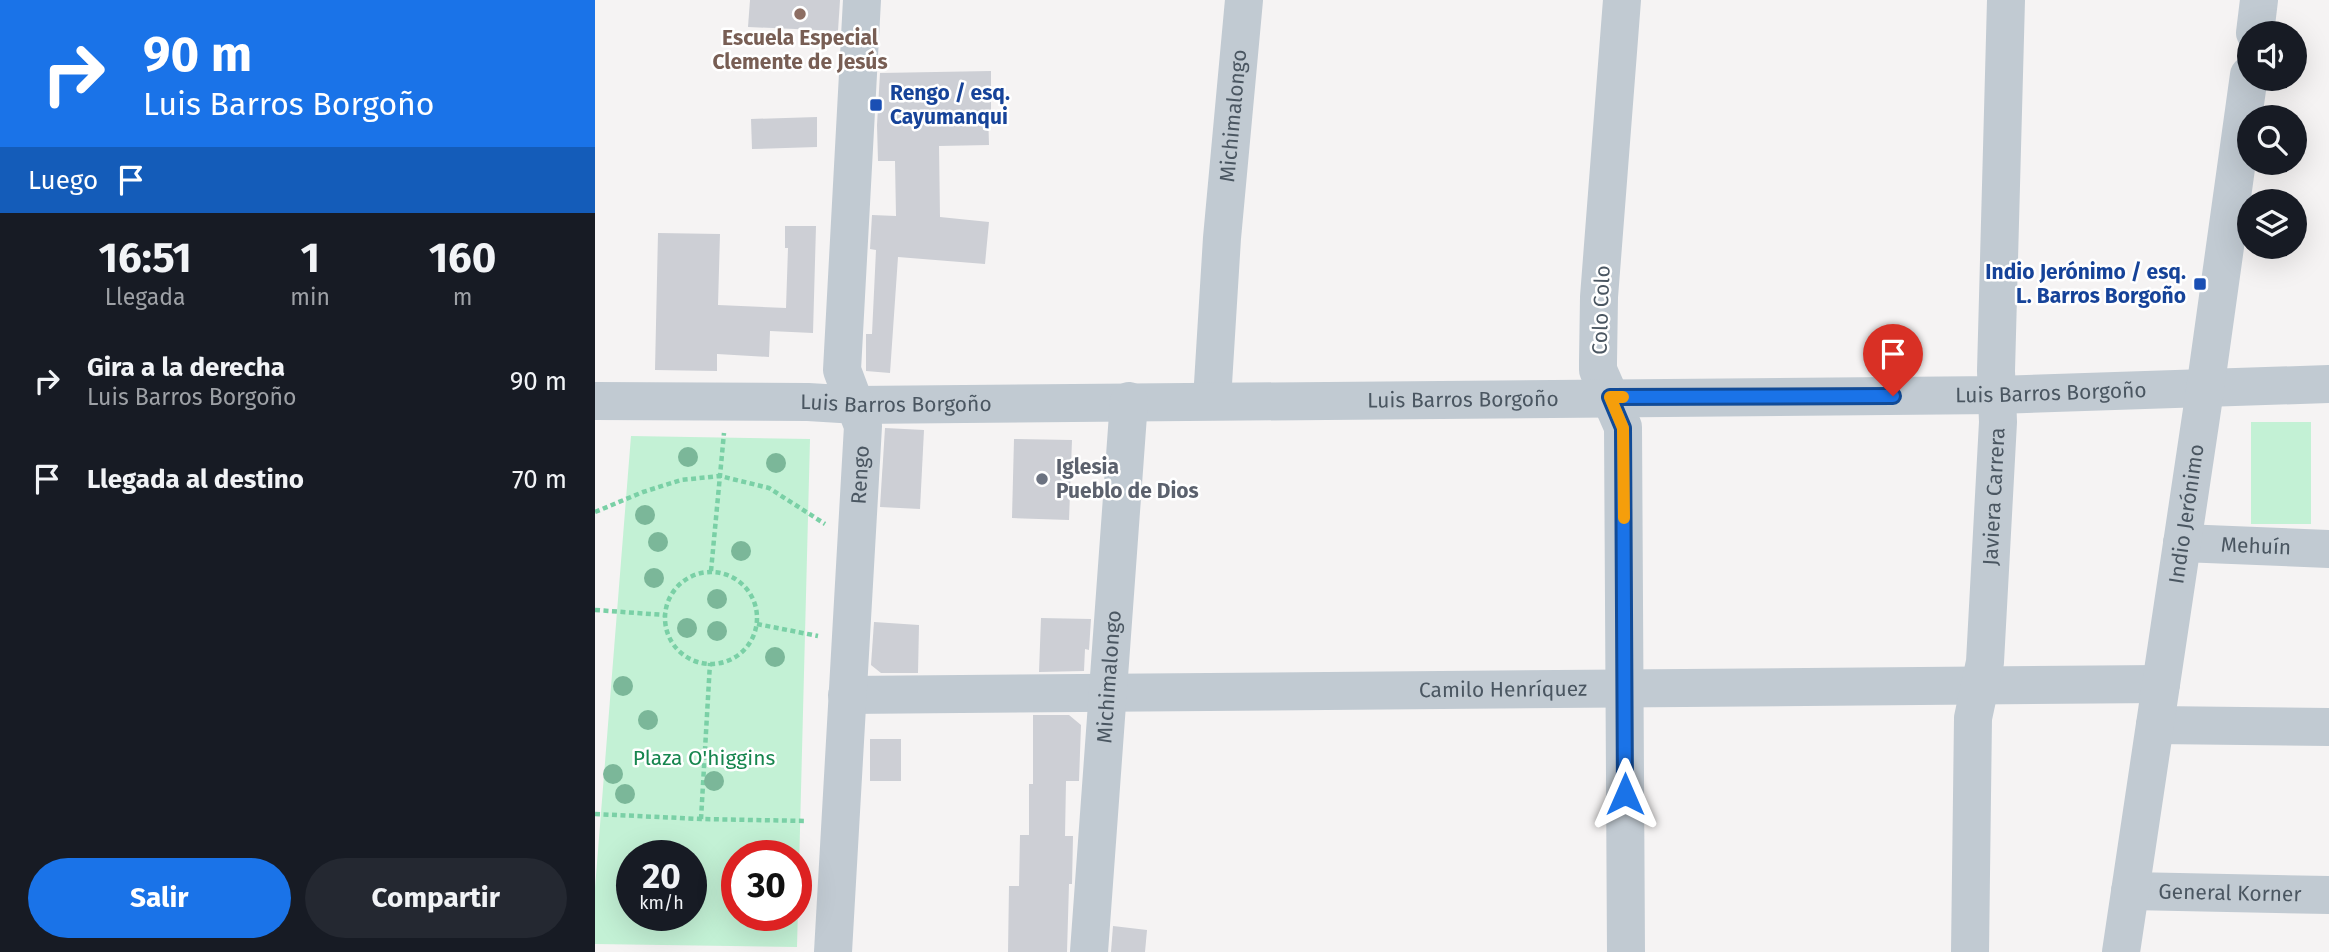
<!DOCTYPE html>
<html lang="es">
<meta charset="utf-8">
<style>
:root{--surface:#171b24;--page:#242831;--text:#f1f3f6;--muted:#9ea1a6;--accent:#1a73e8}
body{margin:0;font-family:"Fira Sans",sans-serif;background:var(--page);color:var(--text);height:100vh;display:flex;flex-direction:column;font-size:26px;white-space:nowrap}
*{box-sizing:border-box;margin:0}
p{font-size:23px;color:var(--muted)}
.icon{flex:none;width:38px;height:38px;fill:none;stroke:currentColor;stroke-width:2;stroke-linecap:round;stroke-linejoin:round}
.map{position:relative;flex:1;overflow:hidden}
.sheet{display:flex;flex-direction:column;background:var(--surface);width:595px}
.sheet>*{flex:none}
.hud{background:#1a73e8;color:#fff;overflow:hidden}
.tools{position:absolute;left:1642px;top:21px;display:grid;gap:14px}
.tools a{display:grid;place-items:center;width:70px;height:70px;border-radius:50%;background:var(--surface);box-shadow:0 7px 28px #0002;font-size:35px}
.speed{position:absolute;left:21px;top:840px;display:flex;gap:14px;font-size:35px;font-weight:700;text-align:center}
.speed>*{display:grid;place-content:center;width:91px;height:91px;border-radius:50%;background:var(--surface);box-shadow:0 7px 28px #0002;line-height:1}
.speed small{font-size:18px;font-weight:400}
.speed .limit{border:10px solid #d22;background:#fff;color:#111}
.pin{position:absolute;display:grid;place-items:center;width:60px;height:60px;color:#fff;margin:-72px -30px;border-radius:50% 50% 50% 0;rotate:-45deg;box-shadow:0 0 7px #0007}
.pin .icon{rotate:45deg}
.me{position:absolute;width:77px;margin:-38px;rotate:0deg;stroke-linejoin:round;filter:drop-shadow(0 0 5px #0008)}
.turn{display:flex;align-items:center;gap:24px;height:147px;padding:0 28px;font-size:32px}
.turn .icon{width:91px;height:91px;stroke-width:2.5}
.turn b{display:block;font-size:49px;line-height:60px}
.then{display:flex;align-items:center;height:66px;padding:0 28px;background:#0003;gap:14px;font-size:26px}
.eta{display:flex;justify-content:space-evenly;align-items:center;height:119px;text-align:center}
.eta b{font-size:42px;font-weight:700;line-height:49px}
.primary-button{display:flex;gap:14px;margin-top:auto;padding:14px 28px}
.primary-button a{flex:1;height:80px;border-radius:42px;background:var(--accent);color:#fff;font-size:28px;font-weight:700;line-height:80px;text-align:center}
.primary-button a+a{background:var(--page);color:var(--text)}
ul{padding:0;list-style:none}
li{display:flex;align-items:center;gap:21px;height:98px;padding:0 28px}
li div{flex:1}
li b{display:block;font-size:26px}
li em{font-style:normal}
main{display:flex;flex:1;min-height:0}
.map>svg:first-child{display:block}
.green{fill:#c3f1d5;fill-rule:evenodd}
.building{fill:#cdcfd5}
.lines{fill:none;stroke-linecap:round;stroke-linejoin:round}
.path{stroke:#7ad0a6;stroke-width:4.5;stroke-dasharray:5 3.5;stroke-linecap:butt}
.minor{stroke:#c1cad2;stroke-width:38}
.tree{fill:#7bb799}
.route-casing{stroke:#114b97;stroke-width:18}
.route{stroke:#1a73e8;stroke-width:12}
.slow{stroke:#f59e0b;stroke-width:12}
.education-dot{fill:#8d6e63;stroke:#fff;stroke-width:2.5}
.transit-dot{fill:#1a4fb4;stroke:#fff;stroke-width:2.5}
.worship-dot{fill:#6b7280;stroke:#fff;stroke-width:2.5}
.labels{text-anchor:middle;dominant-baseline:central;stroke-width:5;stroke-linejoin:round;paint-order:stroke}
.education-label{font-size:21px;font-weight:bold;fill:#785e54;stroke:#fff}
.transit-label{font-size:21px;font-weight:bold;fill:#164399;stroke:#fff;text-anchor:start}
.street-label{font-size:21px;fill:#4a5661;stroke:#fff}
.worship-label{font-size:21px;font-weight:bold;fill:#5b616d;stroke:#fff;text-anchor:start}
.park-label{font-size:21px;fill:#17864f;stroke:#fff}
</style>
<main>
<section class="sheet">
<div class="hud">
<div class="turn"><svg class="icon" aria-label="right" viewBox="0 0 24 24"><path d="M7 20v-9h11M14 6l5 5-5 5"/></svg><div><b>90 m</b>Luis Barros Borgoño</div></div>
<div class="then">Luego<svg class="icon" aria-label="arrive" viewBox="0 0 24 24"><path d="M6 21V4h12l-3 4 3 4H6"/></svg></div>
</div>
<div class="eta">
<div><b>16:51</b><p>Llegada</p></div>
<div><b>1</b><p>min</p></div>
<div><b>160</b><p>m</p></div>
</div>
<ul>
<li><svg class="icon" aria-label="right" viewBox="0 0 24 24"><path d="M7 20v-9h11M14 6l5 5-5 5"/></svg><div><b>Gira a la derecha</b><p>Luis Barros Borgoño</p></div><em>90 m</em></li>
<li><svg class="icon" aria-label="arrive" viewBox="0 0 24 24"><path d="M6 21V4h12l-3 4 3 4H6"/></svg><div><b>Llegada al destino</b></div><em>70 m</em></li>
</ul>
<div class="primary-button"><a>Salir</a><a>Compartir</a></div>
</section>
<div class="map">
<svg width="1734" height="952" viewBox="0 0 1734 952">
<rect width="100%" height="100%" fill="#f5f3f3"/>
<g class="green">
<rect x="1656" y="422" width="60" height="102"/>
<path d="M36 436 215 439 202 947 0 944V888ZM37 856H96V915H37ZM142 856H201V915H142Z"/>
</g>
<g class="building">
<path d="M155 0H245L243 31 153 27Z"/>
<path d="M396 71V110H393L394 145 344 146 345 217 394 222 390 264 303 257 295 373 271 371V334H277L281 250 275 249 277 215 301 216 300 161H283L282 125 285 73Z"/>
<path d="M222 117V147L157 149 156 119Z"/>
<path d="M190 226H221L218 333 175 331 174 357 122 354V371L60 370 63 233 125 234 123 305 191 308 193 248H190Z"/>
<path d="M290 428 329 430 325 509 285 507Z"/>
<path d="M419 439 477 440 474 520 417 518Z"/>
<path d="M446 618 496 619 494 650 490 649 489 671 444 672Z"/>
<path d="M279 622 324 625 323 673H286L276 665Z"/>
<path d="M438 715H474L486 725 484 781H471L470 836H478L477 884H474L472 952H413L414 886H424L425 835H434V784H438Z"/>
<rect x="275" y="739" width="31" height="42"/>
<path d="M518 926 552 930 550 952H516Z"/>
</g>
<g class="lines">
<g class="path">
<path d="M0 512 48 492 86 480 125 476 174 488 230 524"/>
<path d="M116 571 129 433"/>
<circle cx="116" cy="618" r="46"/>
<path d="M0 610 70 615"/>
<path d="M162 624 223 636"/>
<path d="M0 814 106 819 212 821"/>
<path d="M106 819 115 663"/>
</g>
<g class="minor">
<path d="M1027 0 1004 297 1003 362V370L1028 427 1031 952"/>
<path d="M1660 33 1664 0"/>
<path id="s1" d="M617 400 627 238 649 0"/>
<path id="s2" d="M0 401 213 402 262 405 1402 395 1734 384"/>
<path id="s3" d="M1587 543 1734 549"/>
<path id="s4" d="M252 695 1566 684"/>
<path d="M1560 725 1734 727"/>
<path id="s5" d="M1535 891 1734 895"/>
<path id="s6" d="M238 952 268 426 247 370 267 0"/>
<path id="s7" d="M494 952 534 401"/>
<path id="s8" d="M1375 952 1378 718 1390 662 1403 422 1401 371 1411 0"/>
<path id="s9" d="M1526 952 1610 390 1654 75"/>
</g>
</g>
<g class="tree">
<circle cx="93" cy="457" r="10"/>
<circle cx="181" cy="463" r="10"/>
<circle cx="50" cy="515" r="10"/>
<circle cx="63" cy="542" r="10"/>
<circle cx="146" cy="551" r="10"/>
<circle cx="59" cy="578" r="10"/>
<circle cx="122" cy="599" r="10"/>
<circle cx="92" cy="628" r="10"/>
<circle cx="122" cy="631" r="10"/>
<circle cx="180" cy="657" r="10"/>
<circle cx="28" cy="686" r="10"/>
<circle cx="53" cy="720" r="10"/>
<circle cx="18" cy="774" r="10"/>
<circle cx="119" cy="781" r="10"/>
<circle cx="30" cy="794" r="10"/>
</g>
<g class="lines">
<defs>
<path id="route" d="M1030 794 1028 428 1015 397 1298 396"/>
</defs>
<use href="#route" class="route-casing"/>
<use href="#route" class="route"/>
<path class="slow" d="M1028 397H1015L1028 428 1029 518"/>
</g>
<circle class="education-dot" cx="205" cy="14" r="7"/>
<g class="transit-dot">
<rect x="274" y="98" width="14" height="14" rx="3.5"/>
<rect x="1598" y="277" width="14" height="14" rx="3.5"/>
</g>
<circle class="worship-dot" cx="447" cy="479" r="7"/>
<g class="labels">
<g class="education-label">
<text x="205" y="38">Escuela Especial<tspan x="205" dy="24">Clemente de Jesús</tspan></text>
</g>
<g class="transit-label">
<text x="295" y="93">Rengo / esq.<tspan x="295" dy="24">Cayumanqui</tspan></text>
<text x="1591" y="272" text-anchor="end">Indio Jerónimo / esq.<tspan x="1591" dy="24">L. Barros Borgoño</tspan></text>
</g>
<g class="street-label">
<text stroke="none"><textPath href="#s1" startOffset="285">Michimalongo</textPath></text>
<text transform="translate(1006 310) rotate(-88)">Colo Colo</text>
<text stroke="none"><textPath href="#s2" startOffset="1456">Luis Barros Borgoño</textPath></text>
<text stroke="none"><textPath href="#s2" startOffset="868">Luis Barros Borgoño</textPath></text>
<text stroke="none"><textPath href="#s2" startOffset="301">Luis Barros Borgoño</textPath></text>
<text stroke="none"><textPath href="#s6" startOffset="478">Rengo</textPath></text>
<text stroke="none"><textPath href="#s8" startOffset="457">Javiera Carrera</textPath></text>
<text stroke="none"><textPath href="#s9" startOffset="443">Indio Jerónimo</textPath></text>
<text stroke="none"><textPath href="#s3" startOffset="74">Mehuín</textPath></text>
<text stroke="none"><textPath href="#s7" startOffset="276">Michimalongo</textPath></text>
<text stroke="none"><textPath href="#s4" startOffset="656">Camilo Henríquez</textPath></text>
<text stroke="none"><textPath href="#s5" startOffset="100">General Korner</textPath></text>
</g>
<g class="worship-label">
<text x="461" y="467">Iglesia<tspan x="461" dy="24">Pueblo de Dios</tspan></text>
</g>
<g class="park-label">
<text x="109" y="758">Plaza O'higgins</text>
</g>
</g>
</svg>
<div class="tools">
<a><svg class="icon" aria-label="sound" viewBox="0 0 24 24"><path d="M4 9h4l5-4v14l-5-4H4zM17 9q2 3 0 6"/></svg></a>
<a><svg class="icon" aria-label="search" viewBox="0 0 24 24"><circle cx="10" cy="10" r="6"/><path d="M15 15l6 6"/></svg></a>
<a><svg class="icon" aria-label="layers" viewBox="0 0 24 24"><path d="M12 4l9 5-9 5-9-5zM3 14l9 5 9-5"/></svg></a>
</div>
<div class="speed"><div>20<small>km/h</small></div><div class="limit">30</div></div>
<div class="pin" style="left:1298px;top:396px;background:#d93025"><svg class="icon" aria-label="arrive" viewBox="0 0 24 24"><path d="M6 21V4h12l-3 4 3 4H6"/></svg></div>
<svg class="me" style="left:1030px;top:794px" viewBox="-20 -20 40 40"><path d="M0-17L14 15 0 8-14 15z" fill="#1a73e8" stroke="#fff" stroke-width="4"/></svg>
</div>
</main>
